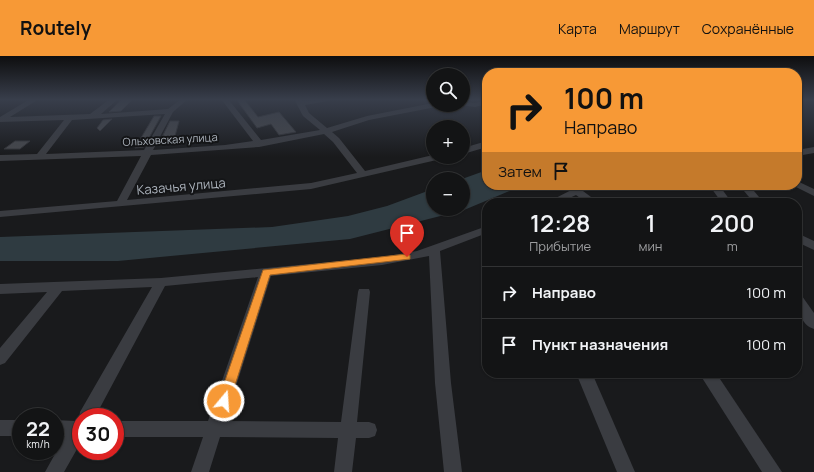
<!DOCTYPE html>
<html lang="ru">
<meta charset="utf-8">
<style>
:root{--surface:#131415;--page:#202122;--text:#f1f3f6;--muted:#9d9ea0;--line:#323334;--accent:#f79936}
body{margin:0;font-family:Manrope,sans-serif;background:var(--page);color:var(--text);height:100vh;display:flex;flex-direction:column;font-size:15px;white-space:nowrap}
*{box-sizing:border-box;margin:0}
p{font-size:13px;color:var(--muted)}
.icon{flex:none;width:22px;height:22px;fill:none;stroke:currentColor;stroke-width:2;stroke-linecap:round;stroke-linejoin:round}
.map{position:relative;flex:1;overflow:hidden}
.details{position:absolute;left:482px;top:142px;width:320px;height:180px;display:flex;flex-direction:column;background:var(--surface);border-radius:16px;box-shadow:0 1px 3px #0004,0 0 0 1px var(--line)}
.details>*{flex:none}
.top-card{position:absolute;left:482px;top:12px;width:320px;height:122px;border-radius:16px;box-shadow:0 1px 3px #0004,0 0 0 1px var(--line);background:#f79936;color:#111;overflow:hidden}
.buttons{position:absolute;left:426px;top:12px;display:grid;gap:8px}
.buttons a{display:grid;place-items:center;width:44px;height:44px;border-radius:50%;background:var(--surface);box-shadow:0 1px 3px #0004,0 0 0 1px var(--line);font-size:20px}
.speed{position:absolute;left:12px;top:352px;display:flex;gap:8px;font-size:20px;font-weight:700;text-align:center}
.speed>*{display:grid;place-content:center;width:52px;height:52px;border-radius:50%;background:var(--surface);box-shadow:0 1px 3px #0004,0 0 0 1px var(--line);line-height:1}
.speed small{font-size:10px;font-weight:400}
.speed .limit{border:6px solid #d22;background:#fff;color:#111}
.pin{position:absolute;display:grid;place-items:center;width:34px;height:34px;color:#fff;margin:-41px -17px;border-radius:50% 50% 50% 0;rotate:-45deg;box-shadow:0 0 4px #0007}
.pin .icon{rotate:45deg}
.me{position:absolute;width:44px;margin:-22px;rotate:18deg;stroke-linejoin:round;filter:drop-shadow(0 0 3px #0008)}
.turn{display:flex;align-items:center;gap:14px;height:84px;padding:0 16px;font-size:18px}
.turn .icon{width:52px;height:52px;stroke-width:2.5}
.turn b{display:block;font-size:28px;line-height:34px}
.then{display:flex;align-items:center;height:38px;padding:0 16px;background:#0003;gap:8px;font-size:15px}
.eta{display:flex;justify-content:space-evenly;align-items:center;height:68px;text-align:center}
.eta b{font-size:24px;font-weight:600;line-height:28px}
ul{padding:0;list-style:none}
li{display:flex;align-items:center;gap:12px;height:52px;padding:0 16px;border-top:1px solid var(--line)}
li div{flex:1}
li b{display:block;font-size:15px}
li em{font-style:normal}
header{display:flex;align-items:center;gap:24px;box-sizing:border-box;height:56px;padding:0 20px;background:var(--accent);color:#111}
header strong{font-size:19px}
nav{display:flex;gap:22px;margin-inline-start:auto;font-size:14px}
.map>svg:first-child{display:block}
.water{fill:#2f3b41}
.building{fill:#46484c;stroke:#333438}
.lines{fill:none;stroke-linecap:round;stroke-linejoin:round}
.minor{fill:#3a3c41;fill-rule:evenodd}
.route{fill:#f79936;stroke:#a16323}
.labels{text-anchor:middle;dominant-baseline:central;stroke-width:4;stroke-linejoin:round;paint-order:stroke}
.far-street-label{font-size:11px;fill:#acb3bc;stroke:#141517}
.street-label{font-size:13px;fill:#acb3bc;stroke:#141517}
</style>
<header>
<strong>Routely</strong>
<nav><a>Карта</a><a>Маршрут</a><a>Сохранённые</a></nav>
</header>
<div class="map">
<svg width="814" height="416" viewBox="0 0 814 416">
<rect width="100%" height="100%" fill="#191a1c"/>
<path class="water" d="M487 114V129H524L464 154 350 183 118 205H0V181L272 171 348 160 387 150 433 133V153H463L462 123Z"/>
<g class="building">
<path d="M122 43H133L121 55 109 56Z"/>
<path d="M236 43H244L258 61 279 56 296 76 279 79 271 68 257 72Z"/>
<path d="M154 60H161L144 91 135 92Z"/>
<path d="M112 63 100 75 97 72 103 64Z"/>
<path d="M170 65H179L174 84 170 88 158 89Z"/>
<path d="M15 85H30L20 93H4Z"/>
</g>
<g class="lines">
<g class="minor">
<path d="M30 43H39L10 61 90 58 110 43H118L101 58 168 53 181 43H188L173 56 153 94 225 89 253 85 221 43H228L261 84 320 74 303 60 294 43H300L302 45 331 43 328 45 305 49 309 57 327 72 367 60 433 47V49H437L436 51 369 64 332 76 339 82 365 115 433 99V101H442L441 103 311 133 0 161V155L117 145 141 100 0 105V99L37 98 64 64 0 66V61ZM165 58 144 94 46 98 72 64ZM324 78 333 86 357 117 311 127 127 144 151 99 259 91Z"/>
<path d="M487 44V48L475 51 460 49H463V46L475 47Z"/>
<path d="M487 85V91L463 98V92Z"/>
<path d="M814 91V97L797 100V94Z"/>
<path d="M797 125 814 133V140L794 130 797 129Z"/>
<path d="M581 129H594L583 135 599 147H587L576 139 559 147H546Z"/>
<path d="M709 129H719L732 147H722Z"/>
<path d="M739 129H749L764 147H754Z"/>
<path d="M487 170V177L440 195 451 327 462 416H444L435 327 429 200 382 209 271 220 225 365 341 366 358 236 359 233H369L370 236 357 366H369L375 368 377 374 375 380 369 382H356L352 416H334L338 382 220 381 209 416H191L203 381H115V365H208L258 221 165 230 95 361H81V386L64 416H45L65 380H55V364L75 365 79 363 80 356 152 231 62 235 5 307 0 309V292L47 236 0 238V228L161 222 382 201 417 195Z"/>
<path d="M797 177 814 185V194L797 186Z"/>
<path d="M797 238 802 240 814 257V273C800 269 797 251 797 238Z"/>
<path d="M576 317H592L635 416H617Z"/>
<path d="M699 317H716L782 416H762Z"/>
<rect x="0" y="364" width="21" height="16"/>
</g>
</g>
<linearGradient id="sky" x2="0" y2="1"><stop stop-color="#0e0e0f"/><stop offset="0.43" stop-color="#383e4b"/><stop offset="1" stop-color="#383e4b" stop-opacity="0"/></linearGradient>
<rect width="814" height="101" fill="url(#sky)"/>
<path class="route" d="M407 198 410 199V203L270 219 230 345 228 348 224 350 220 348 218 345 263 214Z"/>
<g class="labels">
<g class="far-street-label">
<text transform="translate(170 83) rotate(-3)">Ольховская улица</text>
</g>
<g class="street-label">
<text transform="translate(181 130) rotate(-5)">Казачья улица</text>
</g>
</g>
</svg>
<div class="buttons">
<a><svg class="icon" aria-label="search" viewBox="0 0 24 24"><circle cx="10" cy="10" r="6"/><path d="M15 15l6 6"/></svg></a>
<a>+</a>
<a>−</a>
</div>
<div class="speed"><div>22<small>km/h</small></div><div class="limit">30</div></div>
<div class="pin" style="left:407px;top:201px;background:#d93025"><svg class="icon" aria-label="arrive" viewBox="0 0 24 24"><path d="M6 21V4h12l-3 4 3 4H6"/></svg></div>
<svg class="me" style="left:224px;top:345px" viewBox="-20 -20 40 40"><circle r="17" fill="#f79936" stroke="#fff" stroke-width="3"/><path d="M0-11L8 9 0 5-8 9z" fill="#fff"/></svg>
<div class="top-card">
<div class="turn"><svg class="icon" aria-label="right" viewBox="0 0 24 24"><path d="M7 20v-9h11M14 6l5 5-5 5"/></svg><div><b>100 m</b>Направо</div></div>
<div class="then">Затем<svg class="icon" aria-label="arrive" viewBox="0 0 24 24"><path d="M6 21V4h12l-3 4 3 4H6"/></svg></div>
</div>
<section class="details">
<div class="eta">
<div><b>12:28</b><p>Прибытие</p></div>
<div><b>1</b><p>мин</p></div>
<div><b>200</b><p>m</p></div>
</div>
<ul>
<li><svg class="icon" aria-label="right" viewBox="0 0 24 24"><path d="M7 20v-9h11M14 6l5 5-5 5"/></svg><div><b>Направо</b></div><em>100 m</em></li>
<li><svg class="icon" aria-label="arrive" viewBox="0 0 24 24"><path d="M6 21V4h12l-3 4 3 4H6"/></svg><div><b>Пункт назначения</b></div><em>100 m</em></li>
</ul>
</section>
</div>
